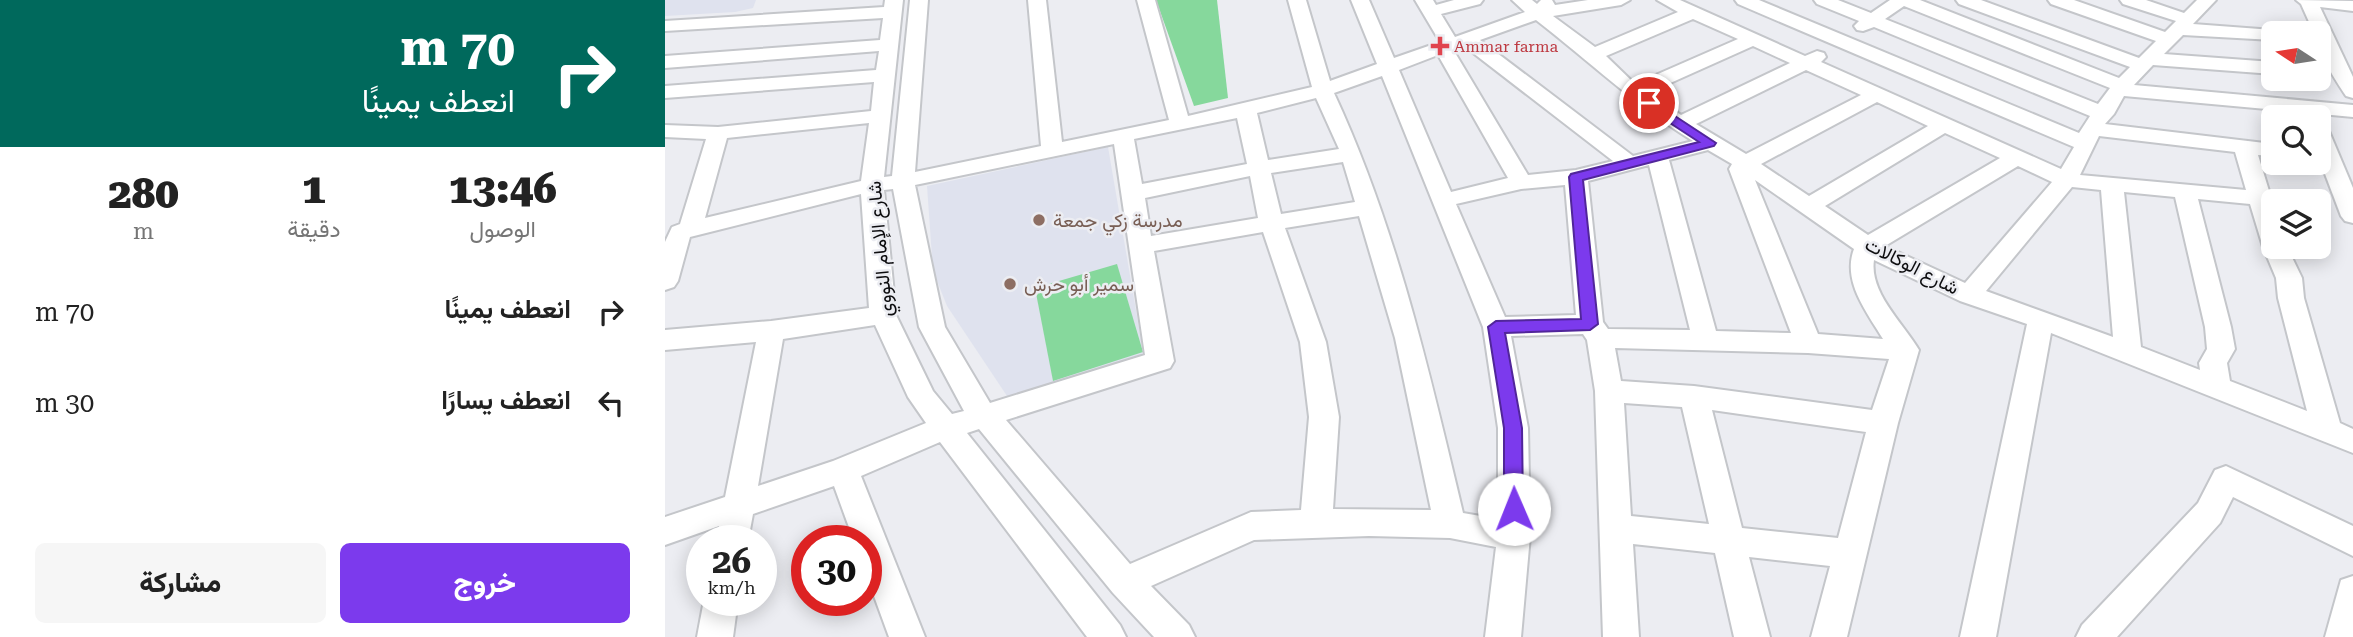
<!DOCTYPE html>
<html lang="ar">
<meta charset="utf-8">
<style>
:root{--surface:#fff;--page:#f6f6f6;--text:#222;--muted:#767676;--accent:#7c3aed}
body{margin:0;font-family:"Roboto Serif",Vazirmatn,serif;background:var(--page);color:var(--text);direction:rtl;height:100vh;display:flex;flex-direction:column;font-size:26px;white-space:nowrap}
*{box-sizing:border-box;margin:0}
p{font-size:23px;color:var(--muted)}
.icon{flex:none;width:38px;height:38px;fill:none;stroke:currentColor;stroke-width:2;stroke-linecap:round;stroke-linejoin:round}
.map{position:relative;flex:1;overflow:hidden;direction:ltr}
.sheet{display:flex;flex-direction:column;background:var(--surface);width:665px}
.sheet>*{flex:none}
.top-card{background:#00695c;color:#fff;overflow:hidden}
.needle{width:46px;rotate:282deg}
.buttons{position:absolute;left:1596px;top:21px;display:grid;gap:14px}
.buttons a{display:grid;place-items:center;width:70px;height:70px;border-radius:10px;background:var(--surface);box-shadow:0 4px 18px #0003;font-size:35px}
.speed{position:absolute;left:21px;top:525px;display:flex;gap:14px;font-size:35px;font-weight:700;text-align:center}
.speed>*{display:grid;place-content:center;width:91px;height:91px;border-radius:50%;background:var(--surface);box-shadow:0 4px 18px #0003;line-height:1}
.speed small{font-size:18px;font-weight:400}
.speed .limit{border:10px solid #d22;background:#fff;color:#111}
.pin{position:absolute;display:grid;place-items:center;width:60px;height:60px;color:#fff;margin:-30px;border:4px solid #fff;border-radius:50%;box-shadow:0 2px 7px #0007}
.me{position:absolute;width:77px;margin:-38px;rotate:359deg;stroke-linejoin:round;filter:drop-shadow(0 0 5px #0008)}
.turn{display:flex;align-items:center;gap:24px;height:147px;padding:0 35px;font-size:32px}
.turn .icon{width:91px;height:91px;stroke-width:2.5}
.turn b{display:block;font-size:49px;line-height:60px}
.eta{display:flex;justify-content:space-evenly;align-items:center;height:119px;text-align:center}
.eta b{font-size:42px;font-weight:800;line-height:49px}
.cta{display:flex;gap:14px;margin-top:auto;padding:14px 35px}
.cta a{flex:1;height:80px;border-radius:10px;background:var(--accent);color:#fff;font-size:28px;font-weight:800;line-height:80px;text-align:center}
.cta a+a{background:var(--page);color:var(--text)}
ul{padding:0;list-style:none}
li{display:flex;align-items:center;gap:21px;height:91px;padding:0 35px}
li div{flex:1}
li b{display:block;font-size:26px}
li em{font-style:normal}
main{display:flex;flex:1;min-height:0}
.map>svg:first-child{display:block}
.built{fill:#dfe2ee}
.green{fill:#86d89c}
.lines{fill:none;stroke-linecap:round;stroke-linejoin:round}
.minor-casing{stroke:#c4c6ca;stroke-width:4}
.minor{fill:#fff;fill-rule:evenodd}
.route{fill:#7c3aed;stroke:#51269a;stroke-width:2}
.health-dot{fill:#e0444e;stroke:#ecedf2;stroke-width:2.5}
.education-dot{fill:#8d6e63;stroke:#ecedf2;stroke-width:2.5}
.labels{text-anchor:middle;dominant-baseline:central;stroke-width:5;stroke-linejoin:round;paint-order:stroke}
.far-health-label{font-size:16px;fill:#be3a42;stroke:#ecedf2;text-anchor:start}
.education-label{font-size:19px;fill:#785e54;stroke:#ecedf2;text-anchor:start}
.street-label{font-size:19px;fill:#0d0d0f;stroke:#ecedf2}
</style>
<main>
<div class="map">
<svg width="1688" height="637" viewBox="0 0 1688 637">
<rect width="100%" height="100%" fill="#ecedf2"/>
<g class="built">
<path d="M0 0H91L88 8 70 12 0 16Z"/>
<path d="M443 147 479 357 346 402 282 306 268 271 262 186Z"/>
</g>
<g class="green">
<path d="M491 0H552L563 98 529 106Z"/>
<path d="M452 264 478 352 388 381 370 288Z"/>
</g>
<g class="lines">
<defs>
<g id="minor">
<path d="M220 0H238L219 177 227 176 245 0H263L250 172 376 146 363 0H381L397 142 504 120 472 0H490L523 116 647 87 623 0H641L665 81 712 64 686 0H704L729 58 775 42 750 0H768L771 5 789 0H818L815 4 776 14 790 37 860 12 847 0H867L872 4 876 0H887L890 5 923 0H965L956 5 888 16 930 47 1013 12 992 0H1015L1140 56 1152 51 1159 53 1161 57 1156 62 1396 169 1409 147 1073 4 1070 0H1094L1414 133 1425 116 1209 27 1198 31 1192 30 1189 26 1194 21 1152 4 1149 0H1173L1206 13 1225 0H1255L1454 78 1465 67 1294 4 1291 0H1316L1474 58 1491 41 1386 4 1383 0H1409L1500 32 1511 21 1458 4 1455 0H1481L1519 13 1532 0H1551L1528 24 1608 30 1616 33H1608V40L1518 35 1499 54 1608 62V74L1488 65 1469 85 1688 105V117L1459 96 1449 114 1440 124 1608 144V156L1593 155 1608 204V247H1622L1637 278 1639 298 1675 423 1688 429V453L1386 333 1331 637H1295L1362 324 1295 301 1209 260C1204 293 1239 324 1254 350L1233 423 1182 637H1146L1165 566 1084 557 1105 637H1069L1050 553 968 544 974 637H938L930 391 922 340 918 334 846 336 863 428 865 536 856 637H820L831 547 785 538 704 536 589 540 486 586 524 625 530 637H489L448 593 314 429 302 433 455 625 461 637H422L275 442 196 476 260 637H224L201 574V541H189L169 486 88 514 83 541H51L54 526 0 545V517L60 497 91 342 0 350V330L106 321 204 308 196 194 25 237 13 281 9 287 0 290V242L7 227 15 224 41 139 0 137V125L53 127 206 111 209 82 0 98V86L211 70 214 51 0 68V56L215 40 218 18 0 31V21L219 7ZM1239 6 1445 88 1433 104 1220 19ZM1028 19 1073 39 970 84 941 56ZM871 20C924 61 971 106 1028 141L968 156 815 40ZM799 46 948 161 911 170 863 175 789 51ZM1088 46 1125 63 1016 115 983 93ZM773 55 843 178 786 192 734 70ZM1141 70 1196 95 1081 154 1031 124ZM717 76 818 327 833 428V519L798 513C764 370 731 226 669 93ZM651 98 674 149 603 160 592 113ZM1212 102 1263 126 1144 196 1096 164ZM572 118 582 164 477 184 469 139ZM204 123 196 181 40 218 62 138ZM1280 133 1335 158 1203 235 1160 206ZM1434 136 1570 152 1581 190 1415 175ZM449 144 480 355 325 403 280 327 250 185ZM1043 150 1067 164 1064 169 1126 333 1051 331 1004 160ZM678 162 690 202 616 214 606 173ZM984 165 1025 330 943 329 938 322 923 181ZM1353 166 1387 182 1300 283 1220 246ZM585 176 593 218 486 236 480 198ZM1090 180 1189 249C1177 281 1201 311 1218 339L1153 334ZM900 185 911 315 840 317 791 204 856 189ZM1407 187 1436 190 1448 337 1321 291ZM228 189 254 327 299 411 287 414 268 391 231 315 219 190ZM1459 192 1510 197 1540 327 1542 349 1534 363 1535 370 1476 347ZM1533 199 1585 204 1598 247 1611 278 1613 298 1642 411 1565 381 1562 363 1570 349 1566 327ZM694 216 730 338 766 510 668 509 674 417 661 342 620 228ZM598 232 635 342 644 417 636 510 586 512 465 564 341 420 505 368 509 361 489 251ZM210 325 243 397 261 423 168 461 93 486 118 339ZM950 348 1143 353 1224 359 1207 410 1029 386 956 381ZM959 403 1017 407 1044 524 966 516ZM1047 410 1201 432 1173 538 1077 528Z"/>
<path d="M1631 0 1688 1V11L1655 7 1688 77V98L1681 96C1669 78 1654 56 1654 33H1649L1636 4Z"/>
<path d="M1654 125 1661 127 1664 131 1688 188V223L1680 221 1676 216 1654 158Z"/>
<path d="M1561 466 1688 526V556L1568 497 1555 523 1452 637H1411L1417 625 1533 503 1550 470Z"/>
<path d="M1688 576V637H1660L1676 580Z"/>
<path d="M39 600H73L68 637H32Z"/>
</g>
</defs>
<use href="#minor" class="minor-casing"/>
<use href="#minor" class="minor"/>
</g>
<path class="route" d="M984 99 1051 143 1049 146 918 180 933 324 925 330 840 333 857 428 858 509 855 515 849 517 842 515 839 509V428L823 327 831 321 916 319 904 177 906 174 1034 142 979 106V100Z"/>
<path class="health-dot" d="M771.5 35.5h7v7h7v7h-7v7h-7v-7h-7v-7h7z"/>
<g class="education-dot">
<circle cx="374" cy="220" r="7"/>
<circle cx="345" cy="284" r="7"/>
</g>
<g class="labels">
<g class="far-health-label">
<text x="789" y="46">Ammar farma</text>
</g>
<g class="education-label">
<text x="388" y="220">مدرسة زكي جمعة</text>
<text x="359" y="284">سمير أبو حرش</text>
</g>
<g class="street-label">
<text transform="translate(215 249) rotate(-95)">شارع الإمام النووي</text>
<text transform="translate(1247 266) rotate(27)">شارع الوكالات</text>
</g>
</g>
</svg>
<div class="buttons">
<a><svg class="needle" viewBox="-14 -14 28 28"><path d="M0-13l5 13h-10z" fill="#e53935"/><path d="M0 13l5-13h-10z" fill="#767676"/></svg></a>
<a><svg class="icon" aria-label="search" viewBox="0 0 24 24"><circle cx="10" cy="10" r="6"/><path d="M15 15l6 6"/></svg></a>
<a><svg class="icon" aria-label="layers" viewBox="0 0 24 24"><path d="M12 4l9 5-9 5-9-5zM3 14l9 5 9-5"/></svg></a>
</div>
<div class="speed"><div>26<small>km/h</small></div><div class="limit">30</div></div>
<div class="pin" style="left:984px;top:103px;background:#d93025"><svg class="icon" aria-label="arrive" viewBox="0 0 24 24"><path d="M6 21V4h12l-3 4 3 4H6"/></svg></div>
<svg class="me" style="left:849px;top:509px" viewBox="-20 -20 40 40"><circle r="19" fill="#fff"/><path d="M0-13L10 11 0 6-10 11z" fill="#7c3aed"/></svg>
</div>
<section class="sheet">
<div class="top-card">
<div class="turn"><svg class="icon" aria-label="right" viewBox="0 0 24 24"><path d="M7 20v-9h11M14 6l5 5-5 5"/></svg><div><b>70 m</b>انعطف يمينًا</div></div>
</div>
<div class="eta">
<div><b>13:46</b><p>الوصول</p></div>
<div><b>1</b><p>دقيقة</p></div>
<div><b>280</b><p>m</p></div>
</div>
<ul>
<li><svg class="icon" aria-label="right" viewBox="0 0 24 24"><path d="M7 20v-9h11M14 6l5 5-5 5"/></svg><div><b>انعطف يمينًا</b></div><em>70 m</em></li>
<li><svg class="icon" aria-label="left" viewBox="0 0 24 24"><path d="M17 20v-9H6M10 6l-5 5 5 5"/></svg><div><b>انعطف يسارًا</b></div><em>30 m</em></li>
</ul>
<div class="cta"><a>خروج</a><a>مشاركة</a></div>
</section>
</main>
